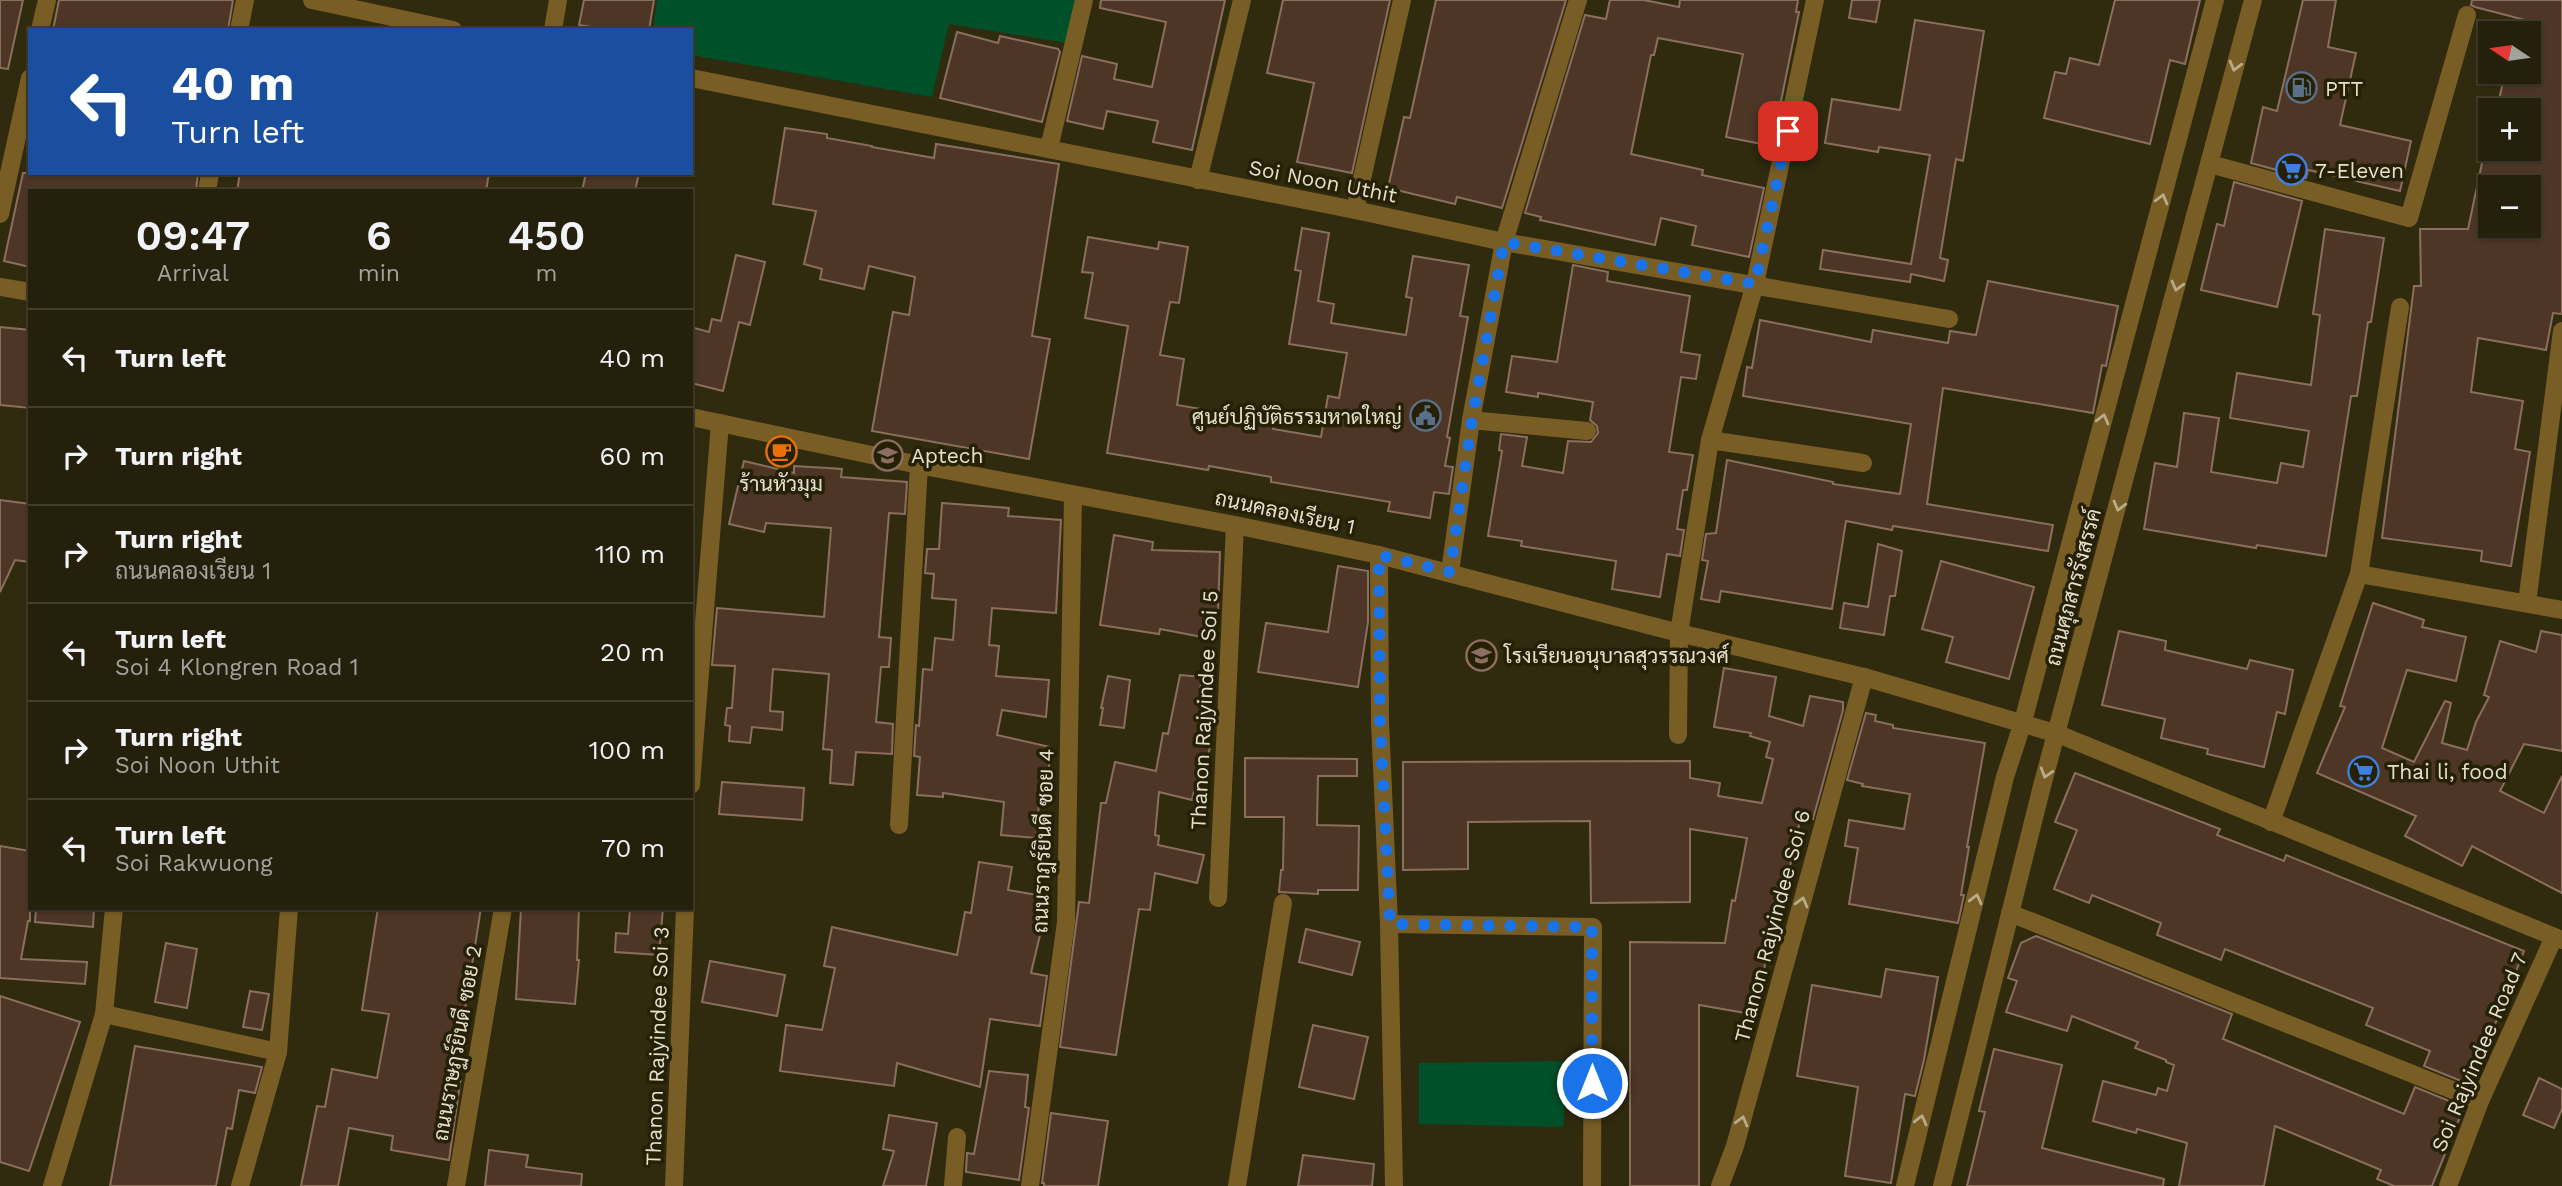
<!DOCTYPE html>
<meta charset="utf-8">
<style>
:root{--surface:#24200b;--page:#302d19;--text:#f1f3f6;--muted:#a3a39d;--line:#413e2c}
body{margin:0;font-family:"Work Sans",Sarabun,sans-serif;background:var(--page);color:var(--text);height:100vh;display:flex;flex-direction:column;font-size:26px;white-space:nowrap}
*{box-sizing:border-box;margin:0}
p{font-size:23px;color:var(--muted)}
.icon{flex:none;width:38px;height:38px;fill:none;stroke:currentColor;stroke-width:2;stroke-linecap:round;stroke-linejoin:round}
.map{position:relative;flex:1;overflow:hidden}
.side{position:absolute;left:28px;top:189px;width:665px;height:721px;display:flex;flex-direction:column;background:var(--surface);border-radius:0px;box-shadow:0 2px 5px #0004,0 0 0 2px var(--line)}
.side>*{flex:none}
.banner{position:absolute;left:28px;top:28px;width:665px;height:147px;border-radius:0px;box-shadow:0 2px 5px #0004,0 0 0 2px var(--line);background:#1a4fa0;color:#fff;overflow:hidden}
.needle{width:46px;rotate:283deg}
.fabs{position:absolute;left:2478px;top:21px;display:grid;gap:14px}
.fabs a{display:grid;place-items:center;width:63px;height:63px;border-radius:0px;background:var(--surface);box-shadow:0 2px 5px #0004,0 0 0 2px var(--line);font-size:35px}
.pin{position:absolute;display:grid;place-items:center;width:60px;height:60px;color:#fff;margin:-30px;border-radius:14px;box-shadow:0 4px 10px #0006}
.me{position:absolute;width:77px;margin:-38px;rotate:0deg;stroke-linejoin:round;filter:drop-shadow(0 0 5px #0008)}
.turn{display:flex;align-items:center;gap:24px;height:147px;padding:0 28px;font-size:32px}
.turn .icon{width:91px;height:91px;stroke-width:2.5}
.turn b{display:block;font-size:49px;line-height:60px}
.eta{display:flex;justify-content:space-evenly;align-items:center;height:119px;text-align:center}
.eta b{font-size:42px;font-weight:600;line-height:49px}
ul{padding:0;list-style:none}
li{display:flex;align-items:center;gap:21px;height:98px;padding:0 28px;border-top:2px solid var(--line)}
li div{flex:1}
li b{display:block;font-size:26px}
li em{font-style:normal}
.map>svg:first-child{display:block}
.green{fill:#00512a}
.building{fill:#4d3626;stroke:#8a6f5e;stroke-width:2;fill-rule:evenodd}
.lines{fill:none;stroke-linecap:round;stroke-linejoin:round}
.minor{stroke:#785e25;stroke-width:18}
.oneway{stroke:#b9ac8c}
.route{stroke:#1a73e8;stroke-width:12;stroke-dasharray:0 21.6}
.labels{text-anchor:middle;dominant-baseline:central;stroke-width:7;stroke-linejoin:round;paint-order:stroke}
.poi-label{font-size:21px;fill:#e4e0d0;stroke:#262005;text-anchor:start}
.street-label{font-size:21px;fill:#e4e0d0;stroke:#262005}
</style>
<div class="map">
<svg width="2562" height="1186" viewBox="0 0 2562 1186">
<rect width="100%" height="100%" fill="#302a0f"/>
<g class="green">
<path d="M657 0H1075L1073 44 949 24 932 97 691 55V30H653Z"/>
<path d="M1568 1061 1563 1127 1419 1124V1063Z"/>
</g>
<g class="building">
<path d="M0 0H23L8 69 0 68Z"/>
<path d="M59 0H233L228 30H53Z"/>
<path d="M584 0H654L649 30H610L579 25Z"/>
<path d="M1101 0H1225L1192 150 1153 142 1158 121 1107 111 1103 129 1067 121 1082 56 1117 64 1114 79 1152 87 1166 22 1100 8Z"/>
<path d="M1283 0H1390L1352 173 1297 162 1314 83 1267 73Z"/>
<path d="M1436 0H1566L1502 208 1457 197 1455 204 1388 188 1404 117 1410 118Z"/>
<path d="M1610 0H1644L1679 7 1680 0H1798L1796 12H1799L1772 146 1726 137 1743 54 1658 38 1654 55H1651L1631 154 1703 170 1702 175 1764 188 1749 257 1692 245 1696 226 1661 218 1655 245 1540 220 1541 217 1525 213 1585 15 1606 19Z"/>
<path d="M1852 0H1880L1876 22 1849 18Z"/>
<path d="M2115 0H2200L2185 64 2170 60 2150 144 2044 118 2055 72 2066 74 2070 58 2099 65Z"/>
<path d="M2303 0H2336L2328 47 2356 53 2340 125 2411 141 2400 191 2308 170 2306 178 2251 163 2263 107 2277 111Z"/>
<path d="M2472 0H2562V314L2553 313 2546 350 2478 338 2471 392 2523 401 2515 449 2530 452 2511 566 2481 561 2482 551 2382 538 2414 286H2421L2420 229H2468L2485 149H2533L2542 109 2499 100 2505 72H2529V21L2475 7 2471 5ZM2490 187H2529V230L2490 229Z"/>
<path d="M1915 20 1984 31 1963 161 1956 159 1940 258 1948 260 1944 281 1911 274 1910 282 1820 269 1823 250 1911 264 1930 155 1879 147 1878 152 1825 143 1832 99 1900 110Z"/>
<path d="M957 32 998 43 1000 36 1058 49 1060 52 1042 122 940 98Z"/>
<path d="M785 128 827 134V138L872 146V147L934 158 936 144 1059 164 1032 336 1050 339 1029 459 872 431 893 312 909 315 915 277 869 266 864 289 820 279 822 269 804 264 816 211 773 204Z"/>
<path d="M23 173H198L196 191H30V267L4 261Z"/>
<path d="M240 173H489L486 191H237Z"/>
<path d="M586 173H639L635 191H582Z"/>
<path d="M2234 182 2302 201 2277 307 2201 290 2217 224 2224 226Z"/>
<path d="M1302 228 1329 233 1318 301 1334 304 1331 323 1406 335 1412 298 1406 297 1413 256 1469 265 1460 316 1468 317 1447 437 1450 438 1445 466 1453 467 1452 473 1449 494 1434 492 1430 518 1388 511 1390 502 1271 482V477L1209 466 1208 470 1107 453 1128 326 1085 318 1093 273 1082 272 1088 237 1158 249 1159 242 1188 247 1179 303 1170 302 1160 355 1184 359 1177 405 1274 421 1273 429 1321 437 1328 396 1339 398 1347 353 1289 344 1301 271 1295 270Z"/>
<path d="M2325 229 2384 238 2371 322H2368L2357 396H2351L2326 556 2257 545 2256 548 2144 529 2155 463 2177 467 2184 413 2219 418 2211 472 2277 483 2281 463 2303 467 2309 431 2230 418 2237 373 2311 385 2320 315 2313 314Z"/>
<path d="M736 255 765 262 750 325 739 322 723 391 691 383V327L709 332 712 319 721 321Z"/>
<path d="M1573 265 1608 272 1607 281 1690 296 1681 352 1700 355 1696 379 1681 377 1669 452 1693 455 1687 490H1683L1677 529 1684 530 1680 556 1667 554 1660 597 1612 589 1616 561 1521 546 1522 541 1488 536 1502 451 1499 450 1501 434 1527 437 1522 466 1563 473 1568 441 1591 442 1598 433 1597 426 1590 420 1593 402 1538 393V397L1506 392 1512 356 1557 362Z"/>
<path d="M1988 281 2118 306 2106 366 2102 365 2093 413 1943 388 1927 504 2053 525 2048 551 1893 526 1892 530 1846 521 1832 609 1721 591 1719 602 1701 599 1708 561 1702 560 1706 534 1716 533 1727 460 1833 482V484L1900 494 1911 424 1743 396 1747 367 1752 368 1760 320 1871 342 1873 330 1948 343 1950 331 1976 335Z"/>
<path d="M0 327 30 330V408L0 405Z"/>
<path d="M744 461 794 473V466L828 468 842 469 841 477 907 482 905 514 889 513 879 637 891 638 889 667H881L876 722 893 724 892 754 856 752 853 785 830 783 832 750 823 749 829 674 773 669 770 711 783 712 782 730 752 727 750 743 729 741 730 726 725 725 727 708H732L735 666 712 665 717 608 824 617 831 528 766 523 764 532 729 524Z"/>
<path d="M0 500 30 504V562L15 560 0 592Z"/>
<path d="M942 503 1009 508 1008 516 1061 520 1056 613 992 608 989 645 999 646 996 676 1049 680 1046 717 1002 710 997 735 1050 747 1049 768H1042L1036 838 1001 835 1004 802 943 793V797L917 795 920 757 914 756 916 725 919 726 923 669 932 670 935 638 953 640 956 600 932 598 934 574 925 573 927 549H939Z"/>
<path d="M1114 535 1153 542 1152 550 1220 552 1218 611 1213 639 1160 629 1159 634 1100 625Z"/>
<path d="M1878 544 1902 551 1895 596H1890L1884 635 1840 628 1844 603 1868 607Z"/>
<path d="M1941 561 2034 587 2009 679 1946 662 1953 637 1922 629Z"/>
<path d="M1338 566 1368 571V622L1358 687 1258 672 1266 623 1328 632Z"/>
<path d="M2373 603 2424 620 2422 627 2466 637 2456 681 2407 670 2382 748 2414 762 2445 701 2451 703 2442 743 2467 750 2476 722 2489 697 2484 695 2500 641 2536 652 2541 631 2562 635V751L2524 744 2500 791 2544 813 2562 776V893L2472 846 2462 866 2405 836 2416 816 2317 773 2345 707 2340 706Z"/>
<path d="M2119 631 2166 641 2165 650 2247 669 2250 660 2293 670 2285 714 2277 712 2264 767 2207 754 2208 749 2161 738 2165 719 2102 705Z"/>
<path d="M1724 668 1776 677 1769 716 1803 726 1810 696 1843 702V710L1813 819 1801 816 1785 889 1777 887 1757 1015 1699 1005V1186H1630V942L1725 943 1732 900 1735 901 1747 838 1690 829V902L1591 903 1590 821 1468 822V869L1403 870V762L1690 761V778L1720 783 1718 796 1762 803 1773 759 1766 757 1770 742 1750 736 1751 733 1714 727Z"/>
<path d="M1180 675 1202 677 1198 704 1210 707 1204 741 1211 742 1207 761 1201 760 1192 800 1159 792 1155 835 1159 836 1158 845 1204 855 1197 883 1155 873 1150 910 1139 909 1116 1055 1060 1047 1079 902 1089 903 1101 803H1106L1115 762 1156 771 1163 733 1168 734Z"/>
<path d="M1108 676 1130 680 1124 728 1100 725 1103 708H1101Z"/>
<path d="M1866 713 1876 715 1875 721 1893 725V728L1985 743 1967 847H1969L1961 895H1964L1958 923 1849 904 1858 848 1845 846 1849 820 1904 829 1910 794 1862 786 1863 784 1847 780Z"/>
<path d="M1245 758 1357 759V776H1318L1317 825 1359 826 1358 890H1318V894L1279 892 1281 870H1283L1284 817H1245Z"/>
<path d="M2075 773 2220 829 2217 835 2284 861 2286 855 2524 951 2471 1085 2424 1066 2430 1051 2366 1025 2373 1008 2225 949 2221 960 2157 935 2161 923 2092 895 2089 903 2054 889 2077 830 2055 822Z"/>
<path d="M722 782 804 788 802 820 719 814Z"/>
<path d="M0 846 30 851V921H28L21 959 87 962 85 984 0 978Z"/>
<path d="M979 862 1012 867 1008 890 1049 897 1031 973 1047 976 1040 1026 990 1019 980 1087 897 1063 894 1086 780 1071 786 1025 822 1030 835 968 824 966 832 927 957 955 965 912 971 913Z"/>
<path d="M36 908H94L93 927 35 922Z"/>
<path d="M378 908H481L460 1041 466 1042 449 1160 391 1150 393 1136 349 1128 338 1186H301L317 1106 325 1107 332 1069 377 1078 389 1014 362 1010Z"/>
<path d="M521 908H579L577 960H579L575 1004 516 999Z"/>
<path d="M630 908H663L659 955 615 952 616 933 628 934Z"/>
<path d="M1306 929 1360 942 1352 975 1299 962Z"/>
<path d="M2036 936 2232 1014 2223 1039 2404 1114 2415 1087 2464 1107 2432 1186H2394L2377 1179 2381 1170 2275 1126 2264 1186H2179L2187 1143 2137 1129 2136 1133 2093 1121 2103 1081 2156 1095 2158 1088 2167 1091 2174 1065 2166 1062V1060L2135 1048 2138 1042 2072 1016 2067 1031 2006 1012 2017 981 2008 978 2021 943Z"/>
<path d="M166 943 197 949 187 1008 155 1002Z"/>
<path d="M710 961 785 975 777 1016 702 1002Z"/>
<path d="M1886 969 1938 977 1924 1060 1915 1096 1905 1094 1891 1183 1845 1176 1858 1087 1797 1076 1812 985 1881 997Z"/>
<path d="M250 991 269 994 262 1030 243 1027Z"/>
<path d="M0 996 80 1022 29 1171 0 1162Z"/>
<path d="M1313 1025 1368 1037 1354 1099 1299 1087Z"/>
<path d="M135 1046 262 1067 255 1093 239 1090 232 1129 227 1128 216 1186H110Z"/>
<path d="M1994 1049 2062 1065 2042 1148 2164 1179 2163 1186H1967L1985 1112 1979 1111Z"/>
<path d="M989 1071 1028 1075 1025 1107 1029 1108 1019 1180 966 1172 967 1153 974 1154Z"/>
<path d="M2539 1078 2562 1089V1109L2554 1128 2523 1115Z"/>
<path d="M1051 1113 1108 1121 1098 1186H1044V1183H1042Z"/>
<path d="M889 1115 937 1123 926 1186H883L894 1151 883 1149Z"/>
<path d="M489 1150 528 1155 526 1167 582 1174 581 1186H485Z"/>
<path d="M1303 1155 1374 1164 1372 1186H1298Z"/>
</g>
<g class="lines">
<g class="minor">
<path d="M312 0 453 30"/>
<path d="M40 30 47 0"/>
<path d="M239 30 245 0"/>
<path d="M553 30 558 0"/>
<path d="M691 78 1355 210 1504 242 1949 319"/>
<path d="M1049 148 1084 0"/>
<path d="M2210 164 2409 218 2467 15"/>
<path d="M1198 180 1242 0"/>
<path d="M207 191 210 173"/>
<path d="M1355 210 1402 0"/>
<path d="M0 214 30 78"/>
<path d="M0 287 30 292"/>
<path d="M691 417 919 465 1235 525 1379 555 1679 633 1864 677 2058 734 2562 940"/>
<path d="M1471 420 1587 431"/>
<path d="M1710 440 1863 463"/>
<path d="M1379 555 1380 722 1389 924 1394 1186"/>
<path d="M1450 572 1471 420 1504 242 1578 0"/>
<path d="M2359 574 2562 610"/>
<path d="M2527 603 2562 331"/>
<path d="M1678 735 1679 633 1710 440 1755 284 1815 0"/>
<path d="M691 785 720 423"/>
<path d="M2271 822 2359 574 2400 307"/>
<path d="M899 825 919 465"/>
<path d="M1218 898 1235 525"/>
<path d="M2010 913 2480 1101"/>
<path d="M1389 924 1593 927 1592 1186"/>
<path d="M104 1014 278 1052"/>
<path d="M52 1186 104 1014 114 908"/>
<path d="M240 1186 278 1052 289 908"/>
<path d="M456 1186 503 908"/>
<path d="M674 1186 685 908"/>
<path d="M953 1186 957 1137"/>
<path d="M1030 1186 1066 922 1073 495"/>
<path d="M1237 1186 1283 903"/>
<path d="M1720 1186 1735 1146 1864 677"/>
<path d="M1905 1186 2005 777 2022 725 2215 0"/>
<path d="M1942 1186 2042 786 2253 0"/>
<path d="M2448 1186 2480 1101 2554 937"/>
</g>
</g>
<defs><path id="oneway-chevron" d="M-2-3.5L2.5 0L-2 3.5" fill="none" stroke-width="1.6" stroke-linecap="round" stroke-linejoin="round" transform="scale(1.75)"/></defs>
<g class="oneway">
<use href="#oneway-chevron" transform="translate(2235 66) rotate(105)"/>
<use href="#oneway-chevron" transform="translate(2162 199) rotate(-75)"/>
<use href="#oneway-chevron" transform="translate(2177 286) rotate(105)"/>
<use href="#oneway-chevron" transform="translate(2103 419) rotate(-75)"/>
<use href="#oneway-chevron" transform="translate(2119 506) rotate(105)"/>
<use href="#oneway-chevron" transform="translate(2046 773) rotate(107)"/>
<use href="#oneway-chevron" transform="translate(1976 899) rotate(-76)"/>
<use href="#oneway-chevron" transform="translate(1802 902) rotate(-75)"/>
<use href="#oneway-chevron" transform="translate(1921 1120) rotate(-76)"/>
<use href="#oneway-chevron" transform="translate(1742 1121) rotate(-75)"/>
</g>
<g class="lines">
<path class="route" d="M1592 1083V927L1390 924 1380 722 1379 555 1450 572 1472 420 1504 242 1755 284 1788 131"/>
</g>
<defs>
<symbol id="fuel-ring" viewBox="-11 -11 22 22"><circle r="9.5" fill="#262005" stroke="#5c6f8a" stroke-width="1.5"/><path d="M-5.5-6h7V0h2V4h1.3V-2.5L3-4.5l.8-.8L6-3V5H2.5V1h-1V6h-7ZM-4.2-4.7v3.2H.2V-4.7Z" fill="#5c6f8a"/></symbol>
<symbol id="supermarket-ring" viewBox="-11 -11 22 22"><circle r="9.5" fill="#262005" stroke="#3f7fe0" stroke-width="1.5"/><path d="M-6-5.5h2.5l.6 2H6L4.5 2H-2.5L-4.4-4H-6ZM-1.5 3.2a1.3 1.3 0 1 0 .1 0ZM3 3.2a1.3 1.3 0 1 0 .1 0Z" fill="#3f7fe0"/></symbol>
<symbol id="civic-ring" viewBox="-11 -11 22 22"><circle r="9.5" fill="#262005" stroke="#5c6f8a" stroke-width="1.5"/><path d="M-.6-6.5H3V-4.5H.6V-3L4-1V1h2V6H-6V1h2V-1L-.6-3ZM-1.2 2.5V6h2.4V2.5Z" fill="#5c6f8a"/></symbol>
<symbol id="cafe-ring" viewBox="-11 -11 22 22"><circle r="9.5" fill="#262005" stroke="#e8710a" stroke-width="1.5"/><path d="M-5.5-4.5H6V0H3Q3 3.5 0 3.5H-2.5Q-5.5 3.5-5.5 0ZM3-3.2v2h1.7v-2ZM-6 4.5H4V6H-6Z" fill="#e8710a"/></symbol>
<symbol id="school-ring" viewBox="-11 -11 22 22"><circle r="9.5" fill="#262005" stroke="#8d6e63" stroke-width="1.5"/><path d="M0-5L7-2L0 1L-7-2ZM-4 1L0 2.5L4 1V4Q0 6-4 4Z" fill="#8d6e63"/></symbol>
</defs>
<g fill-rule="evenodd">
<use href="#fuel-ring" x="2284" y="70" width="35" height="35"/>
<use href="#supermarket-ring" x="2274" y="152" width="35" height="35"/>
<use href="#civic-ring" x="1408" y="398" width="35" height="35"/>
<use href="#cafe-ring" x="764" y="434" width="35" height="35"/>
<use href="#school-ring" x="870" y="438" width="35" height="35"/>
<use href="#school-ring" x="1464" y="638" width="35" height="35"/>
<use href="#supermarket-ring" x="2346" y="754" width="35" height="35"/>
</g>
<g class="labels">
<g class="poi-label">
<text x="2325" y="88">PTT</text>
<text x="2315" y="170">7-Eleven</text>
<text x="1402" y="416" text-anchor="end">ศูนย์ปฏิบัติธรรมหาดใหญ่</text>
<text x="911" y="455">Aptech</text>
<text x="781" y="483" text-anchor="middle">ร้านหัวมุม</text>
<text x="1504" y="655">โรงเรียนอนุบาลสุวรรณวงศ์</text>
<text x="2387" y="771">Thai li, food</text>
</g>
<g class="street-label">
<text transform="translate(1323 181) rotate(11)">Soi Noon Uthit</text>
<text transform="translate(1285 512) rotate(12)">ถนนคลองเรียน 1</text>
<text transform="translate(2073 587) rotate(-75)">ถนนศุภสารรังสรรค์</text>
<text transform="translate(1204 710) rotate(-87)">Thanon Rajyindee Soi 5</text>
<text transform="translate(1043 841) rotate(-88)">ถนนราฎร์ยินดี ซอย 4</text>
<text transform="translate(1772 926) rotate(-75)">Thanon Rajyindee Soi 6</text>
<text transform="translate(457 1043) rotate(-80)">ถนนราษฏร์ยินดี ซอย 2</text>
<text transform="translate(657 1046) rotate(-88)">Thanon Rajyindee Soi 3</text>
<text transform="translate(2479 1052) rotate(-67)">Soi Rajyindee Road 7</text>
</g>
</g>
</svg>
<div class="fabs">
<a><svg class="needle" viewBox="-14 -14 28 28"><path d="M0-13l5 13h-10z" fill="#e53935"/><path d="M0 13l5-13h-10z" fill="#a3a39d"/></svg></a>
<a>+</a>
<a>−</a>
</div>
<div class="pin" style="left:1788px;top:131px;background:#d93025"><svg class="icon" aria-label="arrive" viewBox="0 0 24 24"><path d="M6 21V4h12l-3 4 3 4H6"/></svg></div>
<svg class="me" style="left:1592px;top:1083px" viewBox="-20 -20 40 40"><circle r="17" fill="#1a73e8" stroke="#fff" stroke-width="3"/><path d="M0-11L8 9 0 5-8 9z" fill="#fff"/></svg>
<div class="banner">
<div class="turn"><svg class="icon" aria-label="left" viewBox="0 0 24 24"><path d="M17 20v-9H6M10 6l-5 5 5 5"/></svg><div><b>40 m</b>Turn left</div></div>
</div>
<section class="side">
<div class="eta">
<div><b>09:47</b><p>Arrival</p></div>
<div><b>6</b><p>min</p></div>
<div><b>450</b><p>m</p></div>
</div>
<ul>
<li><svg class="icon" aria-label="left" viewBox="0 0 24 24"><path d="M17 20v-9H6M10 6l-5 5 5 5"/></svg><div><b>Turn left</b></div><em>40 m</em></li>
<li><svg class="icon" aria-label="right" viewBox="0 0 24 24"><path d="M7 20v-9h11M14 6l5 5-5 5"/></svg><div><b>Turn right</b></div><em>60 m</em></li>
<li><svg class="icon" aria-label="right" viewBox="0 0 24 24"><path d="M7 20v-9h11M14 6l5 5-5 5"/></svg><div><b>Turn right</b><p>ถนนคลองเรียน 1</p></div><em>110 m</em></li>
<li><svg class="icon" aria-label="left" viewBox="0 0 24 24"><path d="M17 20v-9H6M10 6l-5 5 5 5"/></svg><div><b>Turn left</b><p>Soi 4 Klongren Road 1</p></div><em>20 m</em></li>
<li><svg class="icon" aria-label="right" viewBox="0 0 24 24"><path d="M7 20v-9h11M14 6l5 5-5 5"/></svg><div><b>Turn right</b><p>Soi Noon Uthit</p></div><em>100 m</em></li>
<li><svg class="icon" aria-label="left" viewBox="0 0 24 24"><path d="M17 20v-9H6M10 6l-5 5 5 5"/></svg><div><b>Turn left</b><p>Soi Rakwuong</p></div><em>70 m</em></li>
</ul>
</section>
</div>
